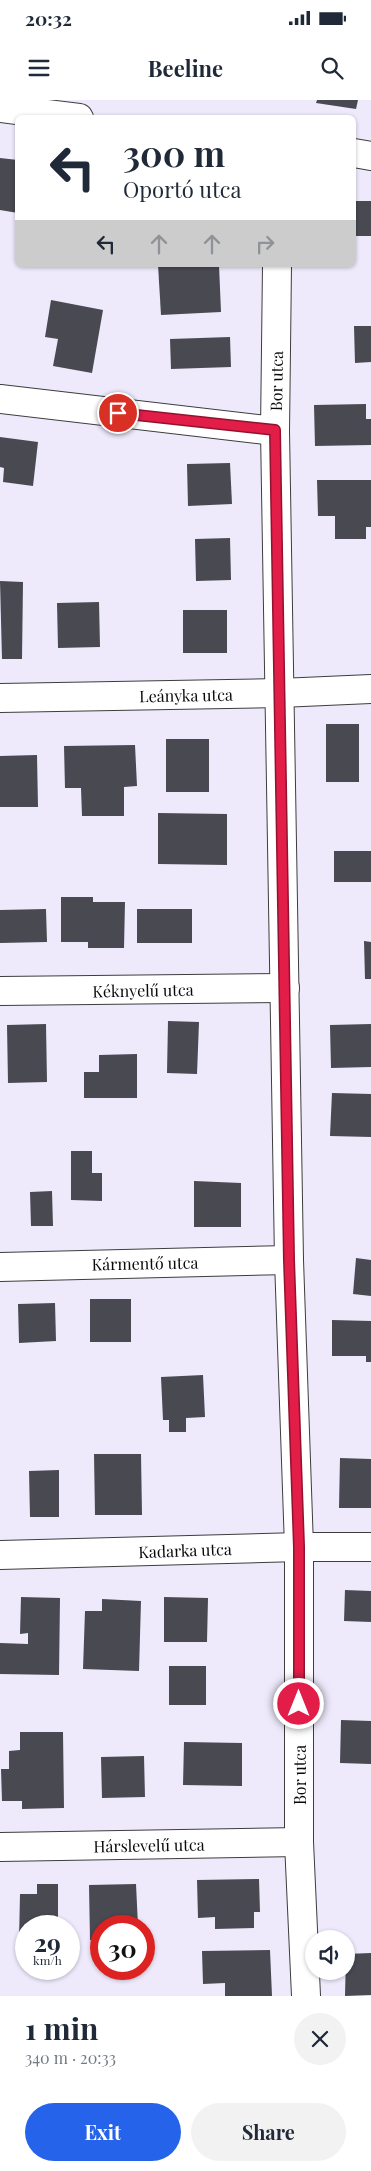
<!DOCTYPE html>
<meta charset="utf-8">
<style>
:root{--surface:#fff;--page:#f2f2f3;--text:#1f2937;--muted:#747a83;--accent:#2563eb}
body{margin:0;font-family:"Playfair Display",serif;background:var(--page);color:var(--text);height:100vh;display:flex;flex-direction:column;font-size:19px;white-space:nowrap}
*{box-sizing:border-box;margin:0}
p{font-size:16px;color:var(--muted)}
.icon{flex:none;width:28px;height:28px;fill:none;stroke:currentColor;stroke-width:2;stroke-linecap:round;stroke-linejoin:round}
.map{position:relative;height:1896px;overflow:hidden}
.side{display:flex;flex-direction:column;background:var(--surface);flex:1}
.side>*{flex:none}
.banner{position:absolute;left:15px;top:15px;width:341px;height:152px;border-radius:8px;box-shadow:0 1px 4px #0004;background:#fff;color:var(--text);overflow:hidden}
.controls{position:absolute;left:305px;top:1830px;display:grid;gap:10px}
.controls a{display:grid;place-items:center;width:50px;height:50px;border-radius:50%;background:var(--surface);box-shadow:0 1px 4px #0004;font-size:25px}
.speed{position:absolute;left:15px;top:1815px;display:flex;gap:10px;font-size:25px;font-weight:700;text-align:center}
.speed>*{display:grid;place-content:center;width:65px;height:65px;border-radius:50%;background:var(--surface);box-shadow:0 1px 4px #0004;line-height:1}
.speed small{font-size:12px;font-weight:400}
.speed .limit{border:8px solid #d22;background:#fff;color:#111}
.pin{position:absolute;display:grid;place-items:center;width:42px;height:42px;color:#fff;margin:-21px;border:2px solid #fff;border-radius:50%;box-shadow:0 1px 5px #0007}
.me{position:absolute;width:55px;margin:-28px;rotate:0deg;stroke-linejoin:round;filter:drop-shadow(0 0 4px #0008)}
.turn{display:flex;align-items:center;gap:18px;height:105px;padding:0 25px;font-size:22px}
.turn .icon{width:65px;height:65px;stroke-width:2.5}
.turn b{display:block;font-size:35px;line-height:42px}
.lanes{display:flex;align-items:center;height:48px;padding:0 25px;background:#0003;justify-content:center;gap:25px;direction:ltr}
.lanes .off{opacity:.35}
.round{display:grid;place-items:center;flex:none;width:52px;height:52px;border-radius:26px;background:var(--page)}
.overview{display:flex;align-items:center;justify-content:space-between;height:85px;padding:0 25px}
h1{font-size:30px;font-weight:700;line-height:38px}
.primary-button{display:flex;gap:10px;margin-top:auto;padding:10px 25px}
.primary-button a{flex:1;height:58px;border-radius:30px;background:var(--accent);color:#fff;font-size:20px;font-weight:700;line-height:58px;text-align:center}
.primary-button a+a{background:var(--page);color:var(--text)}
.status{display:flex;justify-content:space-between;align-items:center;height:35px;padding:0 25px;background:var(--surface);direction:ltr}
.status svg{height:14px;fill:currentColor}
header{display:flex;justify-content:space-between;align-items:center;height:65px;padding:0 25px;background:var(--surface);font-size:22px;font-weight:700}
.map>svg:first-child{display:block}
.building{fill:#484951}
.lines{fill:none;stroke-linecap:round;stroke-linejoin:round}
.street-casing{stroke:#3d3d3d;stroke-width:30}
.street{stroke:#fff;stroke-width:28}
.route-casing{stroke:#92132f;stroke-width:12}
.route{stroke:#e11d48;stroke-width:9}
.labels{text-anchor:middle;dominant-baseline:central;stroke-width:5;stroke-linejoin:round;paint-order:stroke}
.street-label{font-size:16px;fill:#0a0a0a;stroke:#fff}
</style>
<div class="status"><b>20:32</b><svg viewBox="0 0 49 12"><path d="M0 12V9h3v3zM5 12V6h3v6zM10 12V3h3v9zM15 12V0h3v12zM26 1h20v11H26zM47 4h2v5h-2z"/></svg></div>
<header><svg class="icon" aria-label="menu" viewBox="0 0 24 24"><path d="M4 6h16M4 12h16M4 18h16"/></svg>Beeline<svg class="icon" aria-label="search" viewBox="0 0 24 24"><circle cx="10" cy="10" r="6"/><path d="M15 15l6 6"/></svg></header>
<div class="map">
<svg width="371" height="1896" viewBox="0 0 371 1896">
<rect width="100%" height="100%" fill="#eeeafc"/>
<g class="building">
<path d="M317 0H358L356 9 316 3Z"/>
<path d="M0 58 18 60V113L0 110Z"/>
<rect x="354" y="101" width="17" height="35"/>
<path d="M158 165H219L221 212 161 215Z"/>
<path d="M51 200 103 210 92 273 53 266 58 239 45 237Z"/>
<path d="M354 226H371V262L355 263Z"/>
<path d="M230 237 231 267 171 269 170 239Z"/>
<path d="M366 304V319H371V345L315 346 314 305Z"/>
<path d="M0 337 38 342 33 386 3 382 4 368 0 367Z"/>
<path d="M230 363 232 404 188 406 187 364Z"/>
<path d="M317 380H371V427H366V439H335V416H318Z"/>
<path d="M230 438 231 480 196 481 195 439Z"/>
<path d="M0 481 23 482 22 559H2Z"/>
<path d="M99 502 100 547 58 548 57 503Z"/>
<rect x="183" y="510" width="44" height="43"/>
<rect x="326" y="624" width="33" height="58"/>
<rect x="166" y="639" width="43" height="53"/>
<path d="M135 645 137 686 124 687V716H82L81 688H65L64 646Z"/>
<path d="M37 655 38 707H0V656Z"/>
<path d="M158 713 227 714V765L158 764Z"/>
<rect x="334" y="751" width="37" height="31"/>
<path d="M61 797H93V802H125L124 848H88V842H61Z"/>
<path d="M46 809 47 842 0 843V810Z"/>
<rect x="137" y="809" width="55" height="34"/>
<path d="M364 841 371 842V879H365Z"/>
<path d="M168 921 199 922 197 974 167 973Z"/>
<path d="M46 924 47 982 8 983 7 925Z"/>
<path d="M371 924V967L331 968 330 925Z"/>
<path d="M137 954V998H84V972H99V955Z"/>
<path d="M332 993 371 994V1037L330 1036Z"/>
<path d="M71 1051H92V1073H102V1101L71 1100Z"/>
<path d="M194 1081 241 1083V1127H194Z"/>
<path d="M52 1091 53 1126H31L30 1092Z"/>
<path d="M356 1158 371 1160V1196L353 1194Z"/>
<rect x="90" y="1199" width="41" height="43"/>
<path d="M55 1203 56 1241 19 1243 18 1204Z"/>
<path d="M332 1220 371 1221V1262H366V1256H332Z"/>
<path d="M203 1275 205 1317 186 1318V1332H169V1320H163L161 1277Z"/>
<path d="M94 1354H141L142 1415H95Z"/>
<path d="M340 1358 371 1359V1408H339Z"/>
<path d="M59 1370V1417H30L29 1371Z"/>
<path d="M345 1490 371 1491V1522L344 1521Z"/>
<path d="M21 1497 60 1498 59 1575 0 1574V1543L28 1544V1533L20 1534Z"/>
<path d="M164 1497 208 1498 207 1542H164Z"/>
<path d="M102 1499 141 1501 139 1571 83 1569 85 1511H102Z"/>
<rect x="169" y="1566" width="37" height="39"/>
<path d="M341 1620 371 1621V1664L340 1663Z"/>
<path d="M20 1632H63L64 1708 22 1709V1701H2L1 1669H9V1651L20 1650Z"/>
<path d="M184 1642 242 1643V1686L183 1685Z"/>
<path d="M144 1656 145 1697 102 1698 101 1657Z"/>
<path d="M259 1779 260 1812H254V1828L215 1829V1817L198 1818 197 1780Z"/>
<path d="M37 1784H58V1826H26V1841H19L20 1794H37Z"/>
<path d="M136 1784 138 1826H101V1840H90L89 1785Z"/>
<path d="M270 1850 272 1896H225V1883L203 1884 202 1851Z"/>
<path d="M371 1853V1895L345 1896 346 1854Z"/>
</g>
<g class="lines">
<defs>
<g id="street">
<path d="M0 8 79 18"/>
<path d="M354 53 371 56"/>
<path d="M277 165 275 331 285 921 289 1160 299 1447V1742L306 1896"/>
<path d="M0 299 275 331"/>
<path d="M0 598 280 593 371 589"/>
<path d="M0 891 285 888"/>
<path d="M0 1167 289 1160"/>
<path d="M0 1455 299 1447H371"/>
<path d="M0 1747 299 1742"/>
</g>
</defs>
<use href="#street" class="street-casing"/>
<use href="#street" class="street"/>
</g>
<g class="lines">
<defs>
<path id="route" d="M118 313 275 330 289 1160 299 1447V1604"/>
</defs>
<use href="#route" class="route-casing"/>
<use href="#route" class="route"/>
</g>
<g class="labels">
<g class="street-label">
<text transform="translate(276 281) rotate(-89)">Bor utca</text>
<text transform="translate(186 595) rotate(-1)">Leányka utca</text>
<text transform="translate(143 890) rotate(-1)">Kéknyelű utca</text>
<text transform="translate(145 1163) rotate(-1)">Kármentő utca</text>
<text transform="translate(185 1450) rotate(-2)">Kadarka utca</text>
<text transform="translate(299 1675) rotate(-90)">Bor utca</text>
<text transform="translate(149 1745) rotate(-1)">Hárslevelű utca</text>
</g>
</g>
</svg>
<div class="controls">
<a><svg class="icon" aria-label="sound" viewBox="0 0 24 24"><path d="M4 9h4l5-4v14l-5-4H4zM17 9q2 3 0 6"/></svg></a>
</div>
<div class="speed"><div>29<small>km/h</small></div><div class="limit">30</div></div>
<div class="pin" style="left:118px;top:313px;background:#d93025"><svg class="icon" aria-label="arrive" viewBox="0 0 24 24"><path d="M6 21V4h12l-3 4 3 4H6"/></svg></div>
<svg class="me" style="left:299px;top:1604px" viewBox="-20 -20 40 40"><circle r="17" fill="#e11d48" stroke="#fff" stroke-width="3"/><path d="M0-11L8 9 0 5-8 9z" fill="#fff"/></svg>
<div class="banner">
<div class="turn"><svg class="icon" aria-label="left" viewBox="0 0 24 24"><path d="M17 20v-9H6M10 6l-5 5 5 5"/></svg><div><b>300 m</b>Oportó utca</div></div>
<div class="lanes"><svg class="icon" aria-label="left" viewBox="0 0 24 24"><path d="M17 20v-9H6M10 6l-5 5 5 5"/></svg><svg class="icon off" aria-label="ahead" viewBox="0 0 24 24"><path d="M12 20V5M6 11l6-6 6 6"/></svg><svg class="icon off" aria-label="ahead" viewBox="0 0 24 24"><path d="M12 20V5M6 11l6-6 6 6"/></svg><svg class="icon off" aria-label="right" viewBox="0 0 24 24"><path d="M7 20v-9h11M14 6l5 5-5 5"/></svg></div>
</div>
</div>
<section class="side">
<div class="overview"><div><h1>1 min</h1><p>340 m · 20:33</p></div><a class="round"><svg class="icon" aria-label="close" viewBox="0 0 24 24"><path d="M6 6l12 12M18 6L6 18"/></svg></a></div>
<div class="primary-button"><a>Exit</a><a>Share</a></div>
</section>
